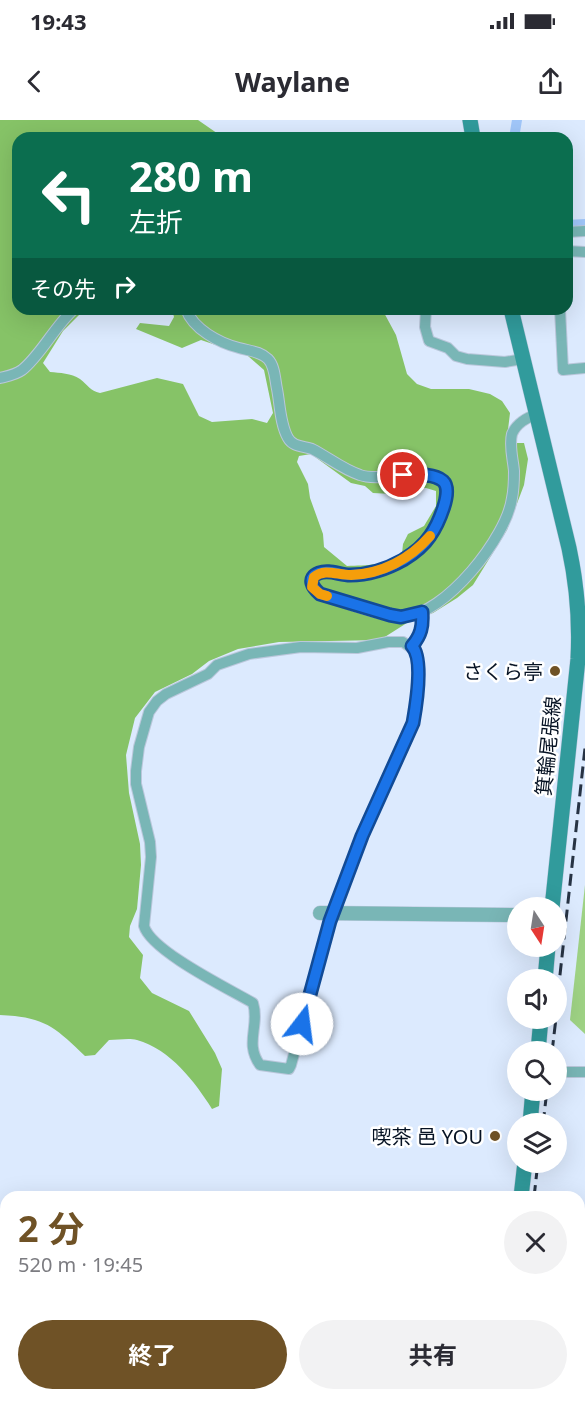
<!DOCTYPE html>
<html lang="ja">
<meta charset="utf-8">
<style>
:root{--surface:#fff;--page:#f2f2f3;--text:#2b2b33;--muted:#7c7c81;--accent:#6f5226}
body{margin:0;font-family:"Noto Sans","Noto Sans JP",sans-serif;background:var(--page);color:var(--text);height:100vh;display:flex;flex-direction:column;font-size:22px;white-space:nowrap}
*{box-sizing:border-box;margin:0}
p{font-size:20px;color:var(--muted)}
.icon{flex:none;width:33px;height:33px;fill:none;stroke:currentColor;stroke-width:2;stroke-linecap:round;stroke-linejoin:round}
.map{position:relative;flex:1;overflow:hidden}
.drawer{position:absolute;left:0px;top:1071px;width:585px;height:210px;display:flex;flex-direction:column;background:var(--surface);border-radius:18px 18px 0 0;box-shadow:0 6px 24px #0002}
.drawer>*{flex:none}
.guide{position:absolute;left:12px;top:12px;width:561px;height:183px;border-radius:18px;box-shadow:0 6px 24px #0002;background:#0b6e4f;color:#fff;overflow:hidden}
.needle{width:39px;rotate:168deg}
.tools{position:absolute;left:507px;top:777px;display:grid;gap:12px}
.tools a{display:grid;place-items:center;width:60px;height:60px;border-radius:50%;background:var(--surface);box-shadow:0 6px 24px #0002;font-size:30px}
.pin{position:absolute;display:grid;place-items:center;width:51px;height:51px;color:#fff;margin:-26px;border:3px solid #fff;border-radius:50%;box-shadow:0 2px 6px #0007}
.me{position:absolute;width:66px;margin:-33px;rotate:15deg;stroke-linejoin:round;filter:drop-shadow(0 0 4px #0008)}
.turn{display:flex;align-items:center;gap:21px;height:126px;padding:0 18px;font-size:27px}
.turn .icon{width:78px;height:78px;stroke-width:2.5}
.turn b{display:block;font-size:42px;line-height:51px}
.then{display:flex;align-items:center;height:57px;padding:0 18px;background:#0003;gap:12px;font-size:22px}
.round{display:grid;place-items:center;flex:none;width:63px;height:63px;border-radius:32px;background:var(--page)}
.overview{display:flex;align-items:center;justify-content:space-between;height:102px;padding:0 18px}
h1{font-size:36px;font-weight:700;line-height:45px;color:var(--accent)}
.cta{display:flex;gap:12px;margin-top:auto;padding:12px 18px}
.cta a{flex:1;height:69px;border-radius:36px;background:var(--accent);color:#fff;font-size:24px;font-weight:700;line-height:69px;text-align:center}
.cta a+a{background:var(--page);color:var(--text)}
.status{display:flex;justify-content:space-between;align-items:center;height:42px;padding:0 30px;background:var(--surface);direction:ltr}
.status svg{height:16px;fill:currentColor}
header{display:flex;justify-content:space-between;align-items:center;height:78px;padding:0 18px;background:var(--surface);font-size:27px;font-weight:700}
.map>svg:first-child{display:block}
.green{fill:#9ed284}
.forest{fill:#86c367;fill-rule:evenodd}
.lines{fill:none;stroke-linecap:round;stroke-linejoin:round}
.canal{stroke:#a1c7fa;stroke-width:10}
.minor-casing{stroke:#bac7db;stroke-width:12}
.tertiary-casing{stroke:#bac7db;stroke-width:15}
.secondary-casing{stroke:#bac7db;stroke-width:16}
.minor{stroke:#79b6b6;stroke-width:10}
.tertiary{stroke:#79b6b6;stroke-width:14}
.secondary{stroke:#319b9c;stroke-width:15}
.rail{stroke:#273344;stroke-width:3;stroke-dasharray:12 6;stroke-linecap:butt}
.route-casing{stroke:#114b97;stroke-width:15}
.route{stroke:#1a73e8;stroke-width:10}
.slow{stroke:#f59e0b;stroke-width:10}
.poi-dot{fill:#6f5226;stroke:#fff;stroke-width:2}
.labels{text-anchor:middle;dominant-baseline:central;stroke-width:5;stroke-linejoin:round;paint-order:stroke}
.poi-label{font-size:20px;fill:#061223;stroke:#fff;text-anchor:end}
.street-label{font-size:20px;fill:#061223;stroke:#fff}
</style>
<div class="status"><b>19:43</b><svg viewBox="0 0 49 12"><path d="M0 12V9h3v3zM5 12V6h3v6zM10 12V3h3v9zM15 12V0h3v12zM26 1h20v11H26zM47 4h2v5h-2z"/></svg></div>
<header><svg class="icon" aria-label="back" viewBox="0 0 24 24"><path d="M15 5l-7 7 7 7"/></svg>Waylane<svg class="icon" aria-label="share" viewBox="0 0 24 24"><path d="M12 15V3M7 8l5-5 5 5M5 13v7h14v-7"/></svg></header>
<div class="map">
<svg width="585" height="1281" viewBox="0 0 585 1281">
<rect width="100%" height="100%" fill="#dceafe"/>
<path class="green" d="M585 765V914L570 900Z"/>
<g class="forest">
<path d="M0 0H198L224 18H18V189H85L63 211 43 243 50 252C60 253 71 253 80 259 88 265 90 271 100 273L157 258 183 264 199 296 212 302 252 299 267 303 273 293 264 250 248 236 201 220 182 228 136 209 140 203 169 206 174 197 172 189H382L396 215 407 254 417 264 431 269H469L490 274 502 281 510 293 507 318 512 323H524L528 339 524 365 507 410 473 465 457 478 433 493 410 501 380 520 279 522 238 529 209 541 192 554 155 572 135 598 126 635 129 673 140 724 141 745 137 789 130 806 129 817 143 835 140 858 152 873 189 891 215 933 222 949 219 986 212 989C195 962 170 929 137 920 129 918 118 920 109 920L95 935 85 936C54 906 44 897 0 895ZM311 334 351 363 365 366 373 373 392 374 399 367 426 368 436 371V386L424 406 408 414 403 424 402 434C385 446 367 445 347 446L324 427 323 414 310 378 308 364 297 342 299 336Z"/>
<path d="M0 1189 6 1191V1275H53L27 1281H0Z"/>
</g>
<g class="lines">
<g class="canal">
<path d="M514 18 517 0"/>
<path d="M567 105 585 104"/>
</g>
<defs>
<g id="minor">
<path d="M567 112 585 111"/>
<path d="M567 131 585 132"/>
<path d="M186 189C193 209 219 223 239 228 249 231 260 231 268 239 275 246 275 260 277 269 280 284 280 304 288 318 293 327 303 326 312 329 328 337 342 349 360 355 381 363 429 345 444 362 449 368 446 377 445 384 437 420 407 442 373 452 366 454 357 455 350 455 340 455 328 449 319 453 307 458 313 468 320 474 339 480 386 498 403 497 445 495 507 417 512 378 514 369 514 359 514 351 513 339 509 326 512 314 516 304 527 297 536 295"/>
<path d="M426 189 425 207 429 221 448 228 456 236 467 239 505 242 523 239"/>
<path d="M560 189 563 250 585 248"/>
<path d="M0 258C8 256 15 255 22 250 40 236 55 206 74 189"/>
<path d="M388 522H403L416 531C420 554 418 580 413 603L362 716 330 801 291 945 289 949 260 945C244 923 260 906 253 883 229 869 151 831 144 806L151 737 150 722 136 664V651L139 627 149 592 157 581 166 574 208 554 217 545 249 534 301 527 357 528Z"/>
<path d="M412 526 420 516 422 492"/>
<path d="M556 952H585"/>
</g>
<g id="tertiary">
<path d="M320 793 518 795"/>
<path d="M95 1281 106 1275"/>
</g>
<g id="secondary">
<path d="M470 0 473 18"/>
<path d="M511 189 569 428C577 465 580 501 578 539L552 788"/>
<path d="M545 860 548 826"/>
<path d="M538 932 541 898"/>
<path d="M530 1004 533 970"/>
<path d="M521 1077 525 1042"/>
<path d="M499 1281V1275"/>
</g>
</defs>
<use href="#minor" class="minor-casing"/>
<use href="#tertiary" class="tertiary-casing"/>
<use href="#secondary" class="secondary-casing"/>
<use href="#minor" class="minor"/>
<use href="#tertiary" class="tertiary"/>
<use href="#secondary" class="secondary"/>
<g class="rail">
<path d="M556 891 585 628"/>
<path d="M552 932 556 898"/>
<path d="M543 1004 547 970"/>
<path d="M534 1077 538 1042"/>
<path d="M512 1281V1275"/>
</g>
</g>
<g class="lines">
<defs>
<path id="route" d="M302 904 330 801 362 716 413 603C416 586 424 539 412 526 421 515 423 507 422 492L401 497 390 495 320 474C313 468 306 458 319 453 329 449 340 455 350 455 369 455 387 449 403 440 413 434 424 425 430 416 437 406 454 371 443 361 433 353 415 355 403 355"/>
</defs>
<use href="#route" class="route-casing"/>
<use href="#route" class="route"/>
<path class="slow" d="M327 476 320 474 312 467 314 457C325 448 337 455 351 455 382 454 410 439 430 416"/>
</g>
<g class="poi-dot">
<circle cx="555" cy="551" r="6"/>
<circle cx="495" cy="1016" r="6"/>
</g>
<g class="labels">
<g class="poi-label">
<text x="543" y="551">さくら亭</text>
<text x="483" y="1016">喫茶 邑 YOU</text>
</g>
<g class="street-label">
<text transform="translate(548 626) rotate(-84)">箕輪尾張線</text>
</g>
</g>
</svg>
<div class="tools">
<a><svg class="needle" viewBox="-14 -14 28 28"><path d="M0-13l5 13h-10z" fill="#e53935"/><path d="M0 13l5-13h-10z" fill="#7c7c81"/></svg></a>
<a><svg class="icon" aria-label="sound" viewBox="0 0 24 24"><path d="M4 9h4l5-4v14l-5-4H4zM17 9q2 3 0 6"/></svg></a>
<a><svg class="icon" aria-label="search" viewBox="0 0 24 24"><circle cx="10" cy="10" r="6"/><path d="M15 15l6 6"/></svg></a>
<a><svg class="icon" aria-label="layers" viewBox="0 0 24 24"><path d="M12 4l9 5-9 5-9-5zM3 14l9 5 9-5"/></svg></a>
</div>
<div class="pin" style="left:403px;top:355px;background:#d93025"><svg class="icon" aria-label="arrive" viewBox="0 0 24 24"><path d="M6 21V4h12l-3 4 3 4H6"/></svg></div>
<svg class="me" style="left:302px;top:904px" viewBox="-20 -20 40 40"><circle r="19" fill="#fff"/><path d="M0-13L10 11 0 6-10 11z" fill="#1a73e8"/></svg>
<div class="guide">
<div class="turn"><svg class="icon" aria-label="left" viewBox="0 0 24 24"><path d="M17 20v-9H6M10 6l-5 5 5 5"/></svg><div><b>280 m</b>左折</div></div>
<div class="then">その先<svg class="icon" aria-label="right" viewBox="0 0 24 24"><path d="M7 20v-9h11M14 6l5 5-5 5"/></svg></div>
</div>
<section class="drawer">
<div class="overview"><div><h1>2 分</h1><p>520 m · 19:45</p></div><a class="round"><svg class="icon" aria-label="close" viewBox="0 0 24 24"><path d="M6 6l12 12M18 6L6 18"/></svg></a></div>
<div class="cta"><a>終了</a><a>共有</a></div>
</section>
</div>
